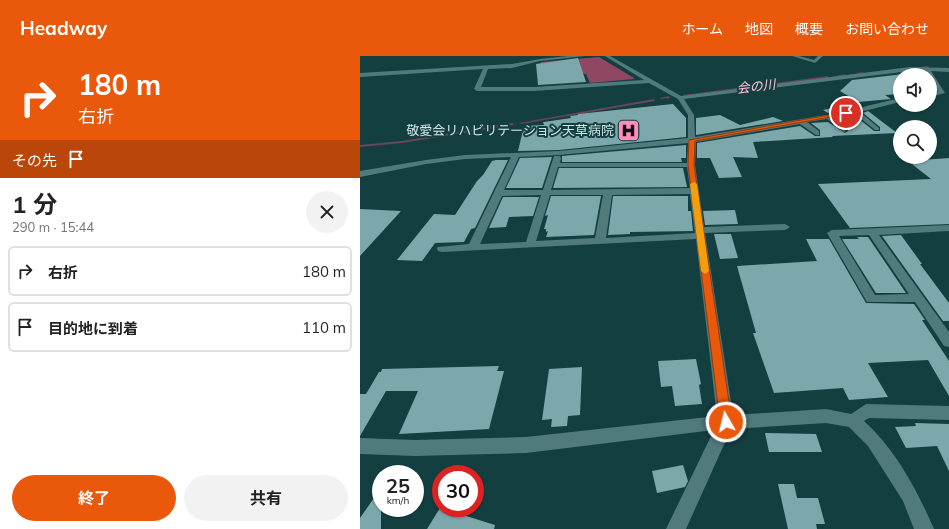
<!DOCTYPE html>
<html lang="ja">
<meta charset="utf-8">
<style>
:root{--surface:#fff;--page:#f2f2f2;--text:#222;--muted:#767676;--line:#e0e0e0;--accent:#ea580c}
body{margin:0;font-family:Mulish,"Noto Sans JP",sans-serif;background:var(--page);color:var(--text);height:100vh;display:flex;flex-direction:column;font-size:15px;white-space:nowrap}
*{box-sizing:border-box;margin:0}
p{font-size:13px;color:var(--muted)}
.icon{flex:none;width:22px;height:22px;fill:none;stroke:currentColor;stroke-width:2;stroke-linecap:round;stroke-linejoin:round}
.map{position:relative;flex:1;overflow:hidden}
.drawer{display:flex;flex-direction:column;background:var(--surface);width:360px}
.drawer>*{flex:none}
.guide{background:#ea580c;color:#fff;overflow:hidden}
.fabs{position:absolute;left:533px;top:12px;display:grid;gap:8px}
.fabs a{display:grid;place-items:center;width:44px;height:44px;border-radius:50%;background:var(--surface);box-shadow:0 1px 3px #0004;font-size:20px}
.speed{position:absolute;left:12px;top:409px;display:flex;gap:8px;font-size:20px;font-weight:700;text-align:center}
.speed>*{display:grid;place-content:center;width:52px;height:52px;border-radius:50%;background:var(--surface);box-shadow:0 1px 3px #0004;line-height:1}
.speed small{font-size:10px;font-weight:400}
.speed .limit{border:6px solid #d22;background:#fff;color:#111}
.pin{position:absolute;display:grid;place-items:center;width:34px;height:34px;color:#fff;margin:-17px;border:2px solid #fff;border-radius:50%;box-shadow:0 1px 4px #0007}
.me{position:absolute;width:44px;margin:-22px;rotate:352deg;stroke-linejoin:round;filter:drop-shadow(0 0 3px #0008)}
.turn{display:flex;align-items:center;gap:14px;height:84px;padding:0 12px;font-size:18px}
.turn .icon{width:52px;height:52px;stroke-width:2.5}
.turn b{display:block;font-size:28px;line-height:34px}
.then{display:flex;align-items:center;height:38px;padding:0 12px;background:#0003;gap:8px;font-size:15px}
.round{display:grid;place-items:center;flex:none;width:42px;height:42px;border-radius:21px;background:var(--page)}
.summary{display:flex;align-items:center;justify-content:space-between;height:68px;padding:0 12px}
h1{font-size:24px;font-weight:700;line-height:30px}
.cta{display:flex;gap:8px;margin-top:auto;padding:8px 12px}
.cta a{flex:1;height:46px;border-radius:24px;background:var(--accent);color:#fff;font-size:16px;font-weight:700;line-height:46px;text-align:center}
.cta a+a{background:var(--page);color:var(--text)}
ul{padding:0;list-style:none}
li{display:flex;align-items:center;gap:12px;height:50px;margin:0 8px 6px;padding:0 4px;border:2px solid var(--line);border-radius:6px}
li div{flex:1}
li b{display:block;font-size:15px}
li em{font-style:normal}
header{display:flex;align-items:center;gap:24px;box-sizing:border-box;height:56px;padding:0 20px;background:var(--accent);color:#fff}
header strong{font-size:19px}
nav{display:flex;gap:22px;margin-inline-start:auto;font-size:14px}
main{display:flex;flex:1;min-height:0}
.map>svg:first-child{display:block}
.green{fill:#904764}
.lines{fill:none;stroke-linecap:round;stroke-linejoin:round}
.stream{fill:#6b455c;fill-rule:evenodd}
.building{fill:#7da8ab}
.minor{fill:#517a7d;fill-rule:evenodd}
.route{fill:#ea580c;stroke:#983908}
.slow{fill:#f59e0b}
.labels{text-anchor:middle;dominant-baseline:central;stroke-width:4;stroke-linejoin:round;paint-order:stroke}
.far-water-label{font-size:13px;font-style:italic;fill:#f9c6d7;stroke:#143f41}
.far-poi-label{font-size:13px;fill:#d2e7e9;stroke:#143f41;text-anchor:end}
</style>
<header>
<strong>Headway</strong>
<nav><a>ホーム</a><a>地図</a><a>概要</a><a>お問い合わせ</a></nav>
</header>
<main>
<section class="drawer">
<div class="guide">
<div class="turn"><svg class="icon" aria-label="right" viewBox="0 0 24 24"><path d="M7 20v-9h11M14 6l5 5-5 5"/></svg><div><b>180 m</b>右折</div></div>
<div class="then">その先<svg class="icon" aria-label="arrive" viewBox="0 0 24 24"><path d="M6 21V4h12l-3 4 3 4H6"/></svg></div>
</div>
<div class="summary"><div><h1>1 分</h1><p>290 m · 15:44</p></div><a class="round"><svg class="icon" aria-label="close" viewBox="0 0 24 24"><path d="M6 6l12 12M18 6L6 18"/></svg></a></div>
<ul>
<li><svg class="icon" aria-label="right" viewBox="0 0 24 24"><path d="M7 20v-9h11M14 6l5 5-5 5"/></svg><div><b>右折</b></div><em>180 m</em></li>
<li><svg class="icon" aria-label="arrive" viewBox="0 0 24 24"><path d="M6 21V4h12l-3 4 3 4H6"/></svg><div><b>目的地に到着</b></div><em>110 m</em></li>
</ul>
<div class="cta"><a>終了</a><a>共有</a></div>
</section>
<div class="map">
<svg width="589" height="473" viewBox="0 0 589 473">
<rect width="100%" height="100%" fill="#143f41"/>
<path class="green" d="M239 1 274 22V23L230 27 226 18 178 14 181 6Z"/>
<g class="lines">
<g class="stream">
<path d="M568 10 569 12 553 13 552 12Z"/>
<path d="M503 16 504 18 490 20 489 19Z"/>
<path d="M485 18 486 20 472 22 471 21Z"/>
<path d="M468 20 469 22 324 40 323 39Z"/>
<path d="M309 40 310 42 301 43 300 42Z"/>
<path d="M294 43 295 45 161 68 159 67Z"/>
<path d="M152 67 154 68 153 69 42 87 0 91V89L42 85Z"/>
</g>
</g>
<g class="building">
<path d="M218 2 226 26 178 29 176 8Z"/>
<path d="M544 18 545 19H540V38L525 39 531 43 498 46 480 35 492 24Z"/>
<path d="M496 47 501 50 468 57 463 54Z"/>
<path d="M313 48 326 62V81L199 94 158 95 164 70 184 69 183 66H184L211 62 210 60 218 59V58Z"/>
<path d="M508 55 537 77 472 80 473 81 393 86 398 102 373 101 382 121 359 122 350 102H337V87L440 70 455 80H460V74L451 67 468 66 485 77 488 75 487 72 477 63 494 59 514 75H520V71L503 57Z"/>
<path d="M360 59 380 69 413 61 423 65 336 79V62Z"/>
<path d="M326 89V102H321L322 106H202V100Z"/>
<path d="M192 101 182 132H146L160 102Z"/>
<path d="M589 102V168L490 172 458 128 571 123 548 105Z"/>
<path d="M136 104H148L115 172 111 173 104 186 75 187 62 205 37 204 74 158 95 159 117 125 123 119 132 105Z"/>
<path d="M199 112H323L327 131 193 132Z"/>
<path d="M191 140H241L234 179 186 181 188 175 186 176V173H184L188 159 185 160Z"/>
<path d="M253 140H328V155H331L333 175 270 176V178L248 179Z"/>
<path d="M143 141H179L173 160 149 161 146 171 129 172Z"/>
<path d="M0 153 41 155 0 200Z"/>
<path d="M375 154 378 168 345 169 343 155Z"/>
<path d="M354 178H371L378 202 360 203Z"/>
<path d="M541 179 562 208H560L589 247V265H583L522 180Z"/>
<path d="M497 181H508L546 237H516L482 183H499Z"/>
<path d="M446 183H469L506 247 554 248 565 264H562L589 305V340L568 304 508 307 528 341 489 344 483 332 414 337 393 277H396L377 210 457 205Z"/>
<path d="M336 303 341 328 339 329 342 348 315 350 312 330 301 331 298 305Z"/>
<path d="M139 310 137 315H144L129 373 39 378 58 335H26L0 380V338H6L19 316H21L22 313Z"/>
<path d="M222 311 220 359 208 360 207 370 191 371 192 363 182 364 189 313Z"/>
<path d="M555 367 589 368V415L577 390 546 392 535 371 556 370Z"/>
<path d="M405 377 456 378 462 396H409Z"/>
<path d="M323 409 328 425 325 431 297 437 292 415Z"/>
<path d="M418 428H434L437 442H458L465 468H456L457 473H428Z"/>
<path d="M21 432V473H0V462Z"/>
<path d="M80 452H107L103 459 135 469 134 473H67Z"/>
</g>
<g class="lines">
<g class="minor">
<path d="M208 0H225L180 5 152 12 128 13 121 31H174L284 24 245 0H250L321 40 550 11 589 12V16L571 15 585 37 570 41V37L578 36 570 22V19L566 15H550L324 43 334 59 335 81 478 57 540 42V46L500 56 519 72V74H515L494 57 474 62 486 73V75L484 76 467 63 447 66 459 75V79H456L440 68 336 86 335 109 344 171 425 168 430 171 425 174 345 177 373 359 466 353 491 358 506 348 589 350V364L509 362 504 365C536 394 557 434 574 473H554L543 445 508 390 489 371 466 367 371 373 326 473H306L354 374 166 397 55 400 0 398V382L55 384 166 381 357 360 336 183 82 196 78 195 77 193 78 191 109 188 151 101 105 103 66 108 0 121V115L66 104 105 99 199 95 328 82V59L318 43 289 27 174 35H117L114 33 123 13 0 21V17L152 8 180 3ZM328 87 327 107H200L201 102 200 100H194L183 134H144L159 101 199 99ZM198 111H327L330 132 191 134ZM330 138 335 177 246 182 252 139ZM181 139 166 186 120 188 142 140ZM190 139H243L235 182 176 185Z"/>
<path d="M432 0H439L454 4 458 0H463L455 7Z"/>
<path d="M589 169V175L519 179 589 276V291L584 290 555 246H507L467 177 472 174ZM509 179 549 238 515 239 479 180Z"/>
</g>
</g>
<path class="route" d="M486 56 488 58 335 85 334 109 372 366 370 370 366 371 361 370 360 366 328 109 329 84Z"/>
<path class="slow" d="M334 126 337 128 349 215 345 218 341 215 330 128Z"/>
<defs>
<symbol id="hospital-square" viewBox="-11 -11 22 22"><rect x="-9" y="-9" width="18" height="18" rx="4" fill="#ff8eb9" stroke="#143f41"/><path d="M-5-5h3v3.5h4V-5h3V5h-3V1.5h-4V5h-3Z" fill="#111"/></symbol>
</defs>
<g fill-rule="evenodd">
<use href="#hospital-square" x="256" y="62" width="25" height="25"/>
</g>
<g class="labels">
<g class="far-water-label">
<text transform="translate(396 30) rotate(-7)">会の川</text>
</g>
<g class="far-poi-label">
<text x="254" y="74">敬愛会リハビリテーション天草病院</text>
</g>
</g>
</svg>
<div class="fabs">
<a><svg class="icon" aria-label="sound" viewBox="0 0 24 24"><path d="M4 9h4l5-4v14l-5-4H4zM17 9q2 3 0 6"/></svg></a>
<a><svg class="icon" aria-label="search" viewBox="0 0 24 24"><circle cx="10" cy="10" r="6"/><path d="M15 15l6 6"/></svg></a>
</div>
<div class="speed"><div>25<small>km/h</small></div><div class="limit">30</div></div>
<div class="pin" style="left:486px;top:57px;background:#d93025"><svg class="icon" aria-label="arrive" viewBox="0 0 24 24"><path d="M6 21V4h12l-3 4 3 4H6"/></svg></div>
<svg class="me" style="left:366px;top:366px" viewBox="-20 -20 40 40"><circle r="17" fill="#ea580c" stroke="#fff" stroke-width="3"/><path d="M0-11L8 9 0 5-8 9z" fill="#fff"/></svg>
</div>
</main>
